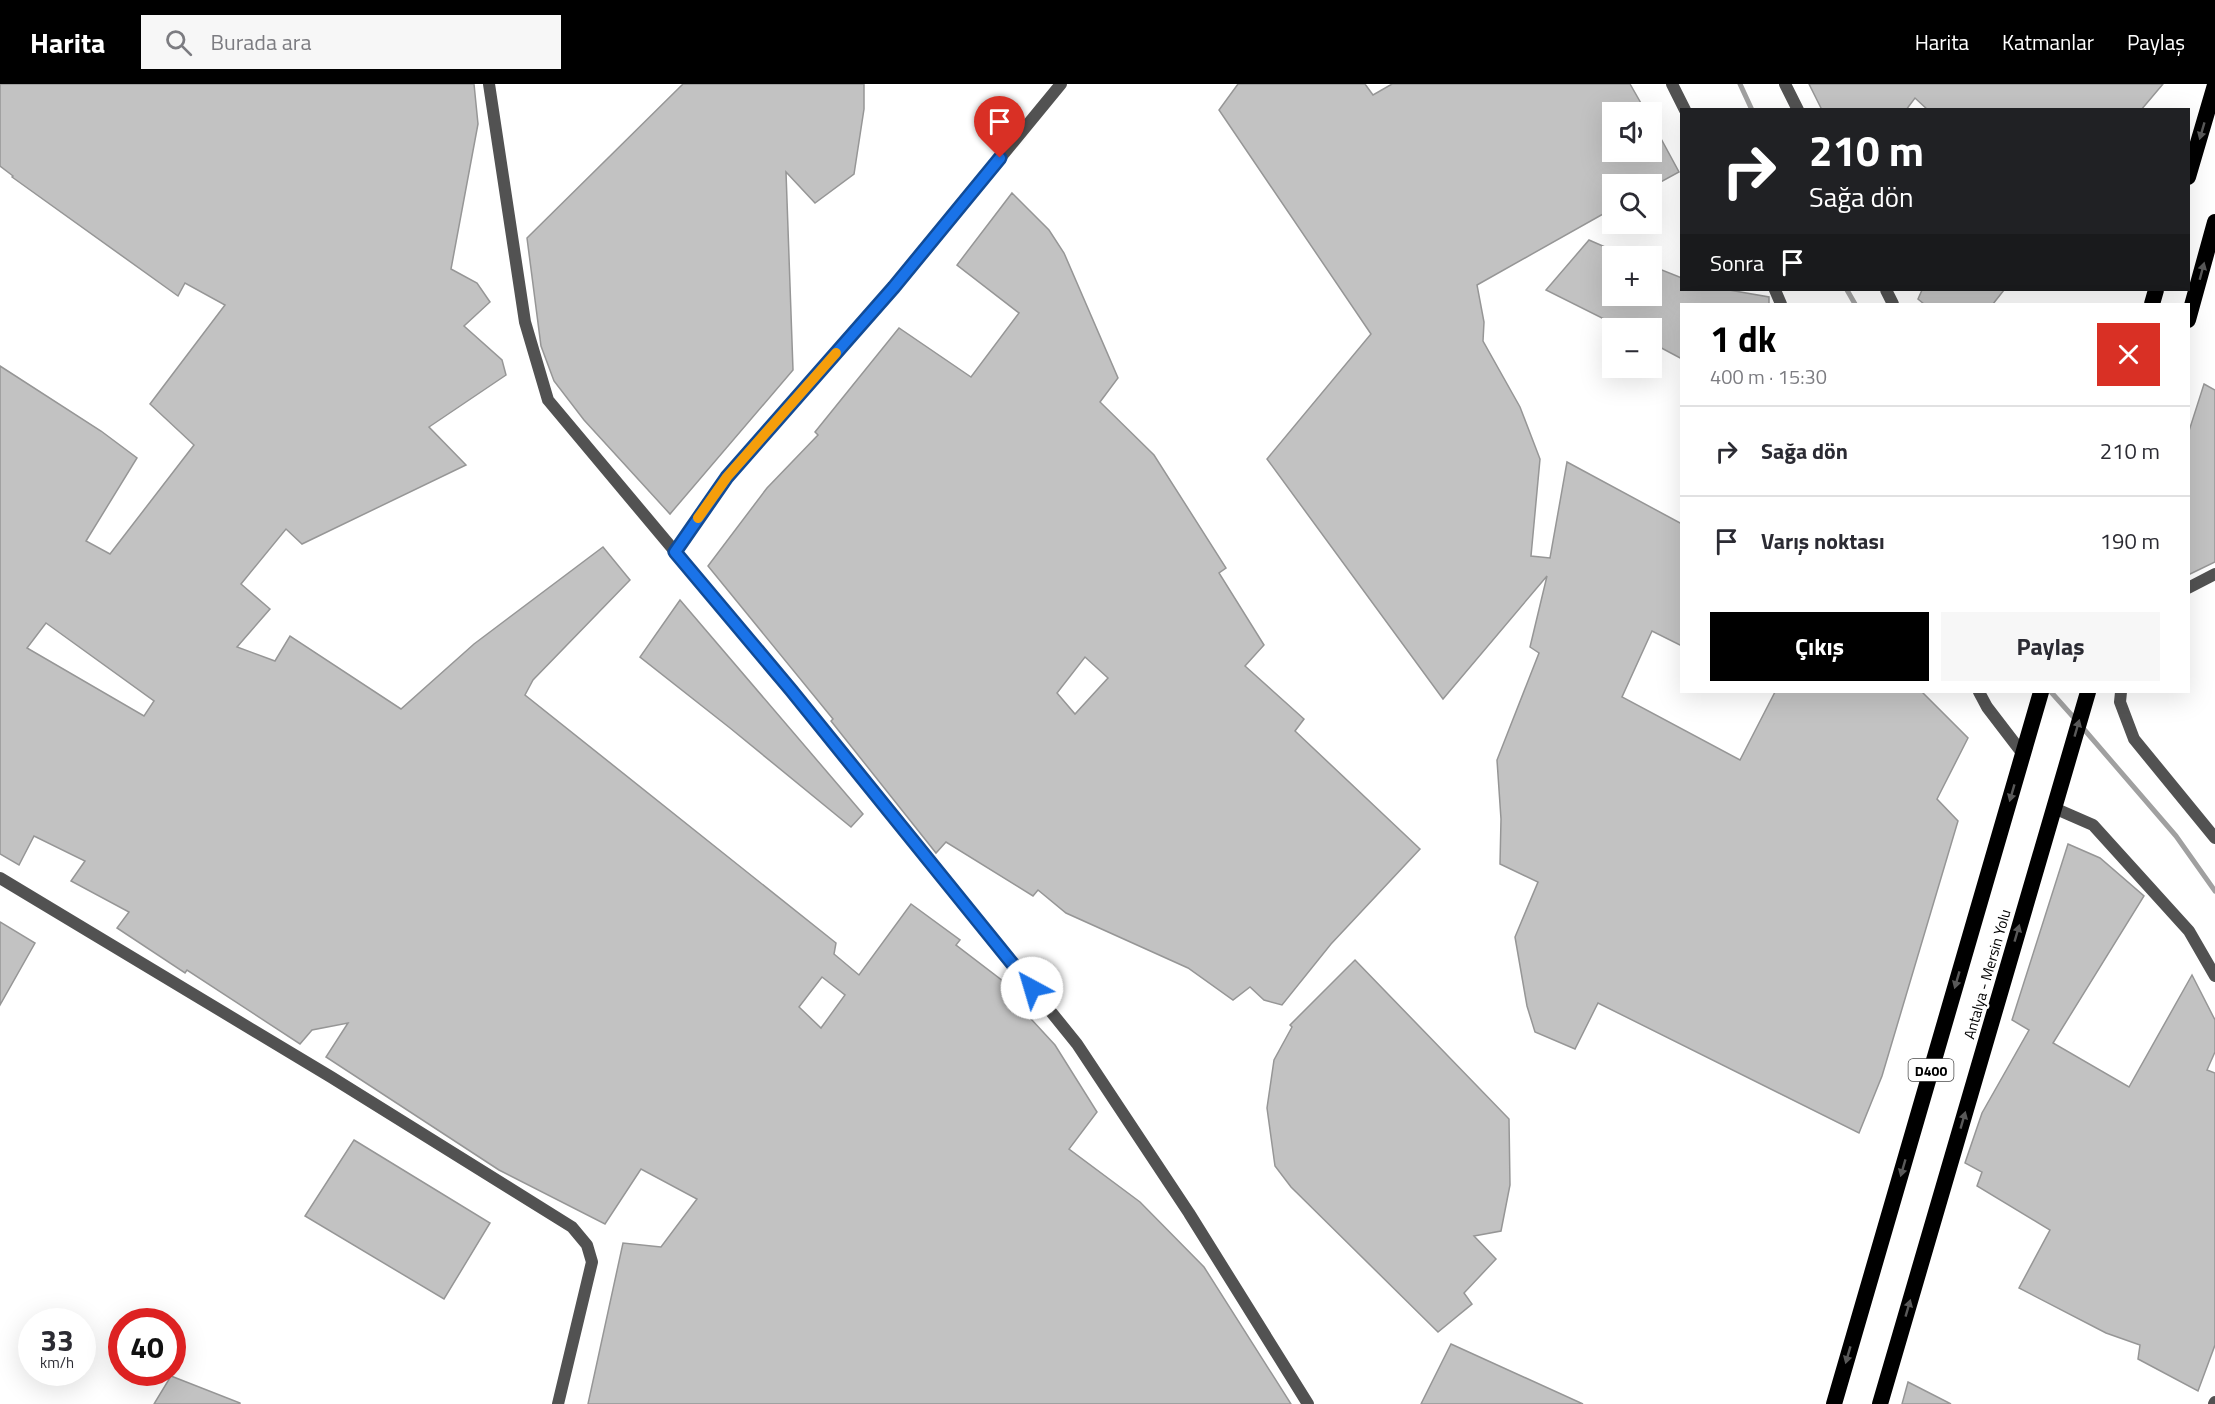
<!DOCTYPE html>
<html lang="tr">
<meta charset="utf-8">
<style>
:root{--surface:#fff;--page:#f7f7f7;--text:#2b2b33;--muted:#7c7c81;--line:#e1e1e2;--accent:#000}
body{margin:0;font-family:"Titillium Web",sans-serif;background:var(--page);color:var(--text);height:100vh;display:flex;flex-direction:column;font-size:22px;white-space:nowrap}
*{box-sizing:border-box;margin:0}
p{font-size:20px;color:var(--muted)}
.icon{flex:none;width:33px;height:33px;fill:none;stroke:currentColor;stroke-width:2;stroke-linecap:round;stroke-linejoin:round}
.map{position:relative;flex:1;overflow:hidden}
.sheet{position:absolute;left:1680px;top:219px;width:510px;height:390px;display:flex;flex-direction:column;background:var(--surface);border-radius:0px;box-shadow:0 6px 24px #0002}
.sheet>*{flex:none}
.top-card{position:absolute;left:1680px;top:24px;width:510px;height:183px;border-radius:0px;box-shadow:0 6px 24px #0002;background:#202124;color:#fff;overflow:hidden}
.tools{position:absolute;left:1602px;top:18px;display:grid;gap:12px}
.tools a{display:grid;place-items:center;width:60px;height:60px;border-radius:0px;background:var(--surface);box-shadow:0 6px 24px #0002;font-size:30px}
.speed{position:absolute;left:18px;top:1224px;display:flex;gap:12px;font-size:30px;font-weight:700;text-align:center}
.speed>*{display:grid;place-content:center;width:78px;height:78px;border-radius:50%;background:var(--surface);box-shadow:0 6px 24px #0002;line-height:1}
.speed small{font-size:15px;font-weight:400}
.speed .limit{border:9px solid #d22;background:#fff;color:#111}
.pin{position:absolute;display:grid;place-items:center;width:51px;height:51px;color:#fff;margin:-62px -26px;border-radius:50% 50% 50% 0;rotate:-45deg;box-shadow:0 0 6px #0007}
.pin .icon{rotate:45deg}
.me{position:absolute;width:66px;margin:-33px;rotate:321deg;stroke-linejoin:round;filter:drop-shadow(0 0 4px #0008)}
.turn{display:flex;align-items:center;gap:21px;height:126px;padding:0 30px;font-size:27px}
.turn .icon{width:78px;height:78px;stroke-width:2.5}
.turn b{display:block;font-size:42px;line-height:51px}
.then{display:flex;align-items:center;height:57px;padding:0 30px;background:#0003;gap:12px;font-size:22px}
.round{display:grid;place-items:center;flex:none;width:63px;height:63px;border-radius:0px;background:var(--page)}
.summary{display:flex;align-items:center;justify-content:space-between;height:102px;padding:0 30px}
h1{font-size:36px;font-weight:700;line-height:45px;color:var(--accent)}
.button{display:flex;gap:12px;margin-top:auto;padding:12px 30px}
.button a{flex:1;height:69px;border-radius:0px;background:var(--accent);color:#fff;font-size:24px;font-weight:700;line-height:69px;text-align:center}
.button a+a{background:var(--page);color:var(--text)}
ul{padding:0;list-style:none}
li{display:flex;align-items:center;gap:18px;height:90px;padding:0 30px;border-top:2px solid var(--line)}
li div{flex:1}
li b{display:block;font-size:22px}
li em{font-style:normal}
header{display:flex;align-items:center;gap:36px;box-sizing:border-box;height:84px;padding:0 30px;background:var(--accent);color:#fff}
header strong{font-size:28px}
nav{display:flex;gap:33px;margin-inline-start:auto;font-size:21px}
.search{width:420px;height:54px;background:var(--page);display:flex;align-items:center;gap:15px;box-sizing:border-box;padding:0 21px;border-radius:0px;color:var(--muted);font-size:22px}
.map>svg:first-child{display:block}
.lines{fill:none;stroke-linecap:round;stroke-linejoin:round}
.stream{stroke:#a0a0a0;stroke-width:5}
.building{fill:#c2c2c2;stroke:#969696;stroke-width:1.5;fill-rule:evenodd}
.minor{stroke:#525252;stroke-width:12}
.tertiary{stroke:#525252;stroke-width:12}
.trunk{stroke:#000;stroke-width:16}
.oneway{fill:#595959}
.route-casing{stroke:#114b97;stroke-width:15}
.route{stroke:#1a73e8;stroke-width:10}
.slow{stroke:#f59e0b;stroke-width:10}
.labels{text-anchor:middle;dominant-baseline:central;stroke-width:4.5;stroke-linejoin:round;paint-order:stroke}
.shield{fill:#fff;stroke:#4c4c4c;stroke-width:1.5}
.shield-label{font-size:14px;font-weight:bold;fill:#000}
.street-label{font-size:15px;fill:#000;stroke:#fff}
</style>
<header>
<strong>Harita</strong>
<div class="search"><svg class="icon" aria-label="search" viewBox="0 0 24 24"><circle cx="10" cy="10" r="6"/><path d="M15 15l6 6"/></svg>Burada ara</div>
<nav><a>Harita</a><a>Katmanlar</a><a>Paylaş</a></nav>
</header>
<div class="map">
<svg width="2215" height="1320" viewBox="0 0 2215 1320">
<rect width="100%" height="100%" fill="#fff"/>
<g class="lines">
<g class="stream">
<path d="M1740 0 1752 26"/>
<path d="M1847 206 1855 220"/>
<path d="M2051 608 2076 636"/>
<path d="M2082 643 2176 752 2215 807"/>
</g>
</g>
<g class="building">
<path d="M0 0H474L478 40 451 185 477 199 490 218 464 242 502 276 506 291 429 343 466 381 302 460 286 445 241 500 270 525 237 563 275 577 290 552 401 625 474 560 603 463 630 496 533 596 525 611 836 859 834 870 859 891 911 820 960 856 956 861 1012 904 1008 910 1055 961 1097 1028 1069 1065 1140 1118 1204 1183 1291 1320H588L623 1159 661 1163 697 1115 641 1085 605 1140 499 1086 326 973 348 939 312 946 300 960 187 886 185 889 117 844 129 828 71 797 85 777 34 752 19 781 0 770V282L101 347 137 374 86 457 110 470 194 361 150 320 225 221 185 199 178 212 12 93 13 92 0 82ZM46 539 154 617 144 632 27 564ZM822 893 845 911 821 944 799 923Z"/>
<path d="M683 0H864V25L854 90 815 119 786 88 793 286 670 430 584 336 554 297 541 262 527 154Z"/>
<path d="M1238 0H1365L1373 11 1392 0H1630L1646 28H1612V68H1652V38L1679 88 1657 100H1612V125L1477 201 1484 238 1483 257 1520 323 1540 375 1531 472 1550 474 1567 378 1682 440V562L1652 547 1622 613 1740 676 1775 608H1922L1968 654 1937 715 1958 737 1882 992 1859 1049 1598 919 1575 965 1535 948 1527 922 1515 853 1538 798 1500 780 1501 735 1497 676 1539 569 1530 563 1547 492 1443 615 1267 375 1371 250 1219 26Z"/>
<path d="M1809 0H2163L2141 26H1928L1915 14 1906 26H1822Z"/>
<path d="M1012 109 1049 146 1064 169 1118 294 1100 318 1154 371 1226 484 1219 489 1264 561 1245 582 1304 635 1295 647 1420 765 1331 860 1282 921 1264 916 1250 903 1233 916 1188 884 1066 829 1038 806 1033 812 946 758 936 769 831 637 833 635 708 482 767 404 818 351 815 348 899 244 971 293 1019 229 957 181ZM1085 573 1108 594 1075 630 1057 609Z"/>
<path d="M1589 156 1612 166V212H1652V182L1682 194V206H1729L1769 213V220H1682V275L1652 259V244H1622L1546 206Z"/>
<path d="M1922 206H2004L1993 220H1924L1918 215Z"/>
<path d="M2204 300 2215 306V478L2188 491V350Z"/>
<path d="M680 516 863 730 851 743 730 644 640 573Z"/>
<path d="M2068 760 2100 774 2144 812 2053 959 2129 1003 2192 891 2215 936V968L2207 986 2215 989V1261L2198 1307 2138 1275 2140 1261 2106 1249 2019 1204 2050 1146 1977 1102 1982 1088 1965 1079 1982 1029 2029 946 2012 936Z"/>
<path d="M0 838 35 859 0 921Z"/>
<path d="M1355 876 1509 1035 1510 1101 1501 1147 1474 1152 1496 1175 1464 1209 1472 1220 1438 1248 1291 1103 1275 1082 1267 1024 1274 976 1292 943 1290 941Z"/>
<path d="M354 1056 490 1139 444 1215 305 1132Z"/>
<path d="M1451 1260 1583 1320H1421Z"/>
<path d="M171 1292 240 1319V1320H154Z"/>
<path d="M1908 1298 1951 1320H1902Z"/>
</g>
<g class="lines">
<g class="minor">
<path d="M1785 0 1798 26"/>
<path d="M1886 206 1893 220"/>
<path d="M675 468 727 393 894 203 1061 0"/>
<path d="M2188 504 2215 490"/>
<path d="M2121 608 2120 618 2134 655 2215 754"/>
<path d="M2054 724 2093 741 2189 847 2215 892"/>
<path d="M0 794 331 993 572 1143 587 1161 592 1178 558 1320"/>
<path d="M2214 1320 2215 1318"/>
</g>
<g class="tertiary">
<path d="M489 0 525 238 548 316 791 606 1077 960 1189 1129 1308 1320"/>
<path d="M1672 0 1685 26"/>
<path d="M1775 206 1781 220"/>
<path d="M1979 608 1987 623 2023 670"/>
</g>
<g class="trunk">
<path d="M2188 93 2215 1"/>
<path d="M2152 220 2156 206"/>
<path d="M2188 236 2215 138"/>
<path d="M1834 1320 2041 608"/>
<path d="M1880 1320 2088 608"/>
</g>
</g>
<defs><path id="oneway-solid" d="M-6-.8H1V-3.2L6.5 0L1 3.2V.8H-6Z" transform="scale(1.5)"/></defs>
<g class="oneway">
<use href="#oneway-solid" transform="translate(2202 47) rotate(106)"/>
<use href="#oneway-solid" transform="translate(2202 187) rotate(-75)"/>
<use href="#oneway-solid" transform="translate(2077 644) rotate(-74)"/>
<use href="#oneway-solid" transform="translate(2012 709) rotate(106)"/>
<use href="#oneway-solid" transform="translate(2017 849) rotate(-74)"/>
<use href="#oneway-solid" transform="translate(1957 896) rotate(106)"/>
<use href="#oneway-solid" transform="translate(1963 1036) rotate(-74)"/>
<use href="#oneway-solid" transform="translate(1903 1084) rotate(106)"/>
<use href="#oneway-solid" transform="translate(1908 1224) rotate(-74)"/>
<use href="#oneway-solid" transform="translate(1848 1271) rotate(106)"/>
</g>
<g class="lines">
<defs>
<path id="route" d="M1000 74 894 203 727 393 675 468 791 606 1032 904"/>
</defs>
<use href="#route" class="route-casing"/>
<use href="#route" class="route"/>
<path class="slow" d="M698 434 727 393 836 269"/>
</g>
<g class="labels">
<rect class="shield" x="1908.5" y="975" width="45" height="22" rx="4.5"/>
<g class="shield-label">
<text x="1931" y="986">D400</text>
</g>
<g class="street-label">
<text transform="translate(1987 890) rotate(-74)">Antalya - Mersin Yolu</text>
</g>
</g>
</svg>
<div class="tools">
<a><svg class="icon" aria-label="sound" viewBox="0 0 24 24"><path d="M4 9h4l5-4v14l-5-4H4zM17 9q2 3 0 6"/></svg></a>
<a><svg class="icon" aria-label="search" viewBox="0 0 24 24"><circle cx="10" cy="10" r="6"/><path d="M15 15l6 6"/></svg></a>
<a>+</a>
<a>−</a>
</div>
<div class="speed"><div>33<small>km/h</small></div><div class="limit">40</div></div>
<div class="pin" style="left:1000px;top:74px;background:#d93025"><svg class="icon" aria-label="arrive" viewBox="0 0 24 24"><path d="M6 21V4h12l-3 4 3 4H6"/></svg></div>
<svg class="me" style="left:1032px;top:904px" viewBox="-20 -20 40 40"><circle r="19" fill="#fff"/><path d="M0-13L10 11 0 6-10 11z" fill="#1a73e8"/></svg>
<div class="top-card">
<div class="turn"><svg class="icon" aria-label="right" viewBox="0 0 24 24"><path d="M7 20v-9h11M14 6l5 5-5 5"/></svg><div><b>210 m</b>Sağa dön</div></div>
<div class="then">Sonra<svg class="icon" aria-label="arrive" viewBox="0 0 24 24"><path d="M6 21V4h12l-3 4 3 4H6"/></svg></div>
</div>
<section class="sheet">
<div class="summary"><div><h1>1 dk</h1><p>400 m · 15:30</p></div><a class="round" style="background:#d93025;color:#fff"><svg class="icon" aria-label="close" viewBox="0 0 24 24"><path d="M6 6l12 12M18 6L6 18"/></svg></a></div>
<ul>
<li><svg class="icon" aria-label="right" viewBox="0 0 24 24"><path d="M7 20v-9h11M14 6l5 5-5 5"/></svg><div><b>Sağa dön</b></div><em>210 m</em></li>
<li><svg class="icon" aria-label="arrive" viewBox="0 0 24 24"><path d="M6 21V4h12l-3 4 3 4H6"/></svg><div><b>Varış noktası</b></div><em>190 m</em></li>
</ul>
<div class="button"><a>Çıkış</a><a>Paylaş</a></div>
</section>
</div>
